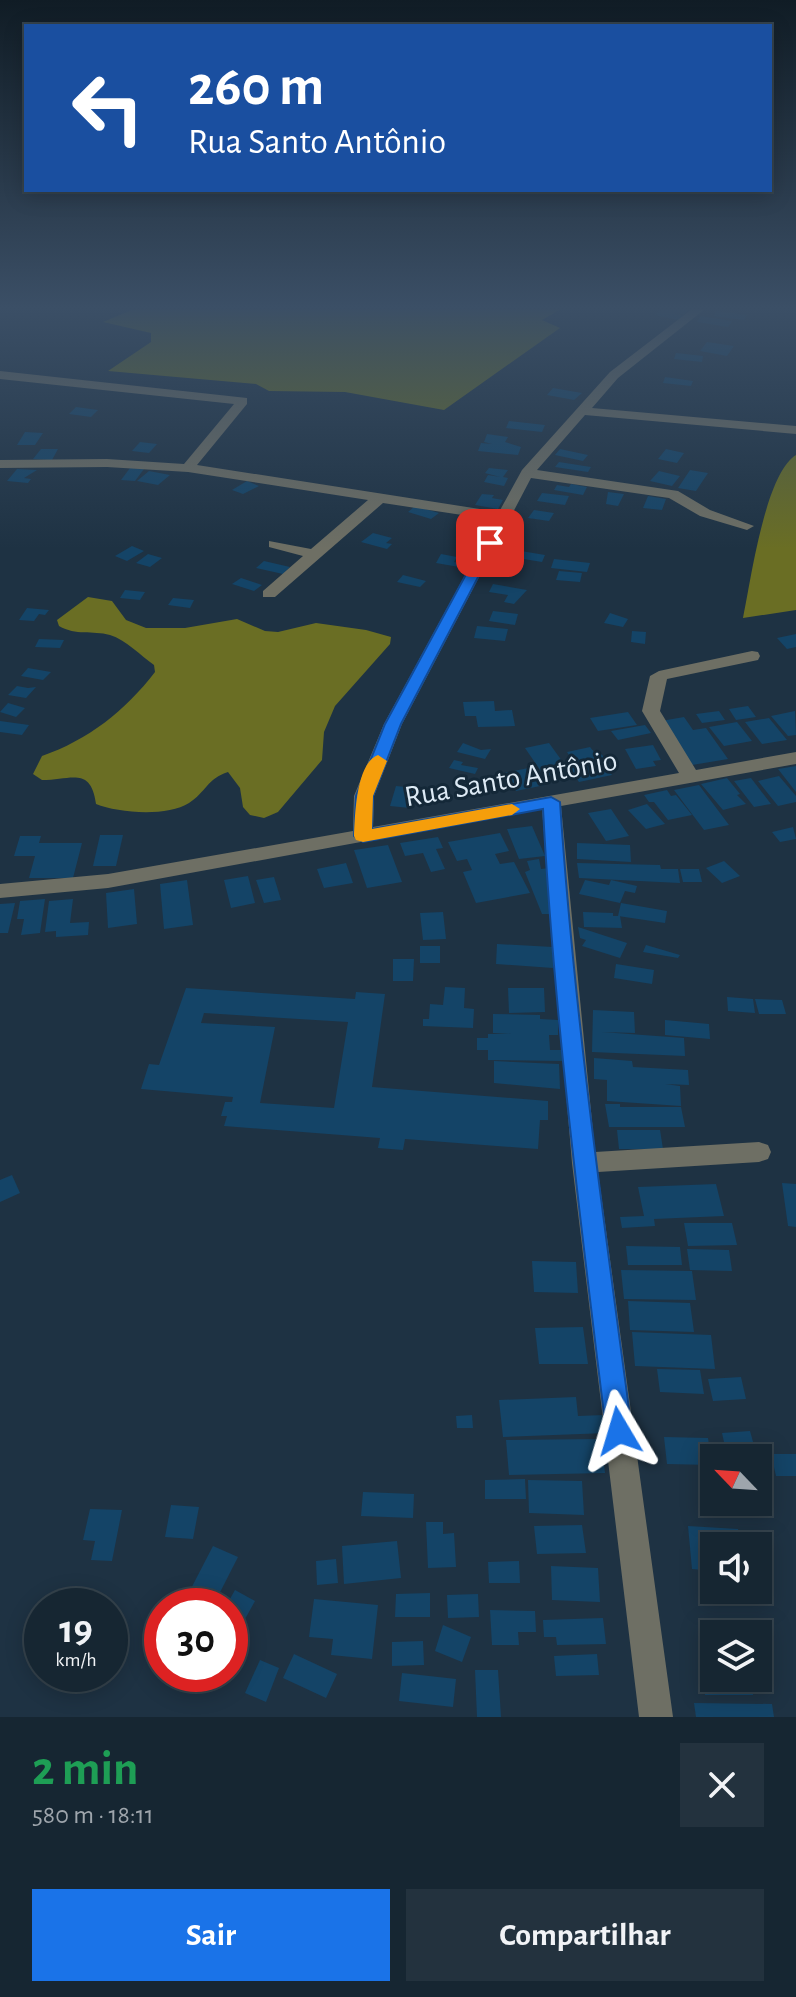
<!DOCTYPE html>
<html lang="pt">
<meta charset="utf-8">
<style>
:root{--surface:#162632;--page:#23323e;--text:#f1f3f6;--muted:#9ea5ac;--line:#35434d;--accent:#1a73e8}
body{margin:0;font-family:"Alegreya Sans",sans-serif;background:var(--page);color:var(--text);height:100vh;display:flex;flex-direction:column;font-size:30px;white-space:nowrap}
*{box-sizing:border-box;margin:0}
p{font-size:26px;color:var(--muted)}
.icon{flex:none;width:44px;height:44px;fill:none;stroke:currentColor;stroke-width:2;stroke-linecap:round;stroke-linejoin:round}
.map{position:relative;height:1717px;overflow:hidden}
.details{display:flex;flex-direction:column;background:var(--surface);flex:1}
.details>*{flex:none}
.guide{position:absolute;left:24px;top:24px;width:748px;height:168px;border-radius:0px;box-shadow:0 4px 20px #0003,0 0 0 2px var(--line);background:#1a4fa0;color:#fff;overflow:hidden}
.needle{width:52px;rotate:295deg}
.buttons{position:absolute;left:700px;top:1444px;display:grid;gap:16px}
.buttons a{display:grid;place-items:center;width:72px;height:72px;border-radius:0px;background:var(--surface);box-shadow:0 4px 20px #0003,0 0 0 2px var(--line);font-size:40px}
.speed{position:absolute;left:24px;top:1588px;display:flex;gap:16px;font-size:40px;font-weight:700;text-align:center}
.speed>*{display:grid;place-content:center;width:104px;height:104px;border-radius:50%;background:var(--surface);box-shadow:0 4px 20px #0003,0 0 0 2px var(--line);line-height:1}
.speed small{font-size:20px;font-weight:400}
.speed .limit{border:12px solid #d22;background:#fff;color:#111}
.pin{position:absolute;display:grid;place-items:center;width:68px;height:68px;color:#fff;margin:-34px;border-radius:16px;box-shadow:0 4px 12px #0006}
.me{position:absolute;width:88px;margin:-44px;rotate:353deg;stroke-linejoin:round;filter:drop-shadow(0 0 6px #0008)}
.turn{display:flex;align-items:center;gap:28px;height:168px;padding:0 32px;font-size:36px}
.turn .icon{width:104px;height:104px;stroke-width:2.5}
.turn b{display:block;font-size:56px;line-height:68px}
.round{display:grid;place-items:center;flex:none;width:84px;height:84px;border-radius:0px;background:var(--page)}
.summary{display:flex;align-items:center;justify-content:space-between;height:136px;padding:0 32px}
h1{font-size:48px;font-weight:600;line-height:60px;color:#1e9e55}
.cta{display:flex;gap:16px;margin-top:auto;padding:16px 32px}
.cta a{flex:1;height:92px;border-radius:0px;background:var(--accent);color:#fff;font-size:32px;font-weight:600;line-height:92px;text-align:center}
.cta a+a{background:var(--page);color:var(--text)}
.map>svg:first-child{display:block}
.forest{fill:#6a6e24}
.building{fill:#144467;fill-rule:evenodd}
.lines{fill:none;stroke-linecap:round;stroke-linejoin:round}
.minor{fill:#6e6f64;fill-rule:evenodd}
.route{fill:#1a73e8;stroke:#114b97;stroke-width:2}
.slow{fill:#f59e0b}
.labels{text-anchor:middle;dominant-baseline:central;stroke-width:6;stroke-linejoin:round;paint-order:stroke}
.street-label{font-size:30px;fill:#ddeaf5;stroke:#142838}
</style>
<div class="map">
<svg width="796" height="1717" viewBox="0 0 796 1717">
<rect width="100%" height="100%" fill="#1e3243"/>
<g class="forest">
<path d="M134 309H561L542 320 560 328 444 410 345 392 269 391 256 384 108 371 151 342V333L103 322Z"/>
<path d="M796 455V610L743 618C751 580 765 474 796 455Z"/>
<path d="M88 597 112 601 126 620 146 628H185L237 619 265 631 278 632 316 623 366 630 391 637 390 644 335 706 324 732 322 760 278 812 264 818 250 815 243 807 240 788 228 772C208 778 205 793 189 803 167 817 118 813 96 804 91 766 71 780 42 780L33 774 42 756C88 740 125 711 155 672L154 665C141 656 126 640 110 635 92 630 76 636 59 626L57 620Z"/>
</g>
<g class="building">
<path d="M663 309H681L688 310 684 314 673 313 684 316 679 320 655 315Z"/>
<path d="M717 311 747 315 744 320 713 316Z"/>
<path d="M701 316 732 321 728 327 697 322Z"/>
<path d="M707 342 734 346 727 356 700 351Z"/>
<path d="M676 353 703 356 702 362 674 359Z"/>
<path d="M665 377 693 381 691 386 663 383Z"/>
<path d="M553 388 582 393 574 400 547 395Z"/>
<path d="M76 407 98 410 91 417 69 414Z"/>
<path d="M509 421 545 425 542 432 506 428Z"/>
<path d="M25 432 43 433 35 445H17Z"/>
<path d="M487 434 508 437 505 442 521 447 518 455 478 451 481 443 492 444 484 442Z"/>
<path d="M140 442 157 444 149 453 132 451Z"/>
<path d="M41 449H58L52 460 33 459Z"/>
<path d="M560 449 588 455 583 461 555 455Z"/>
<path d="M666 449 684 453 677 463 658 459Z"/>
<path d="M559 462 591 467 588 472 555 467Z"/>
<path d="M130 468 144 469 135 481 121 480Z"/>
<path d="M489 468 508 470 503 477 508 478 504 486 484 482 488 475 500 477 485 473Z"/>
<path d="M17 469 37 470 24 478 31 479 28 483 7 481Z"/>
<path d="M690 470 708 473 696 491 678 488Z"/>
<path d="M149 471 170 475 158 485 137 481Z"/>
<path d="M659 471 680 476 672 486 650 481Z"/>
<path d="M247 481 259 486 243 494 232 490Z"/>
<path d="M571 484 587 487 583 495 554 490 557 485 569 487Z"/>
<path d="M608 492 624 494 618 506 606 504Z"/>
<path d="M542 493 569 496 565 505 537 501Z"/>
<path d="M482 494 494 495 492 498 503 500 498 509 475 505Z"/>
<path d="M648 496 666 499 662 510 643 508Z"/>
<path d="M415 506 439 513 431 519 408 512Z"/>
<path d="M534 510 554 513 549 521 528 518Z"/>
<path d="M373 533 392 538 386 543 392 544 387 549 361 542Z"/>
<path d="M132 546 144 551 127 561 115 556Z"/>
<path d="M515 550 545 555 542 562 511 557Z"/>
<path d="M148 554 162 558 150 567 136 563Z"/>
<path d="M441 554 457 557 454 562 461 563 459 567 436 563Z"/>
<path d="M554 559 590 563 587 572 551 568Z"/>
<path d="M264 561 290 567 283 574 256 568Z"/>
<path d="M559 571 582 573 580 582 556 580Z"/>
<path d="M403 575 426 581 420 587 397 582Z"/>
<path d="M241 578 262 585 254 591 232 584Z"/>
<path d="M493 584 527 590 514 604 504 602 508 595 489 592Z"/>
<path d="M125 590 145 592 140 600 120 598Z"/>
<path d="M173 598 194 600 190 608 168 605Z"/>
<path d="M27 608 49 610 45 615 39 614 34 621 19 620Z"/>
<path d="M493 611 518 614 515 625 489 621Z"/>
<path d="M610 613 628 619 623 627 604 623Z"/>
<path d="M477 626 508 629 505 641 474 638Z"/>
<path d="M632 631 646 632 645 644 631 642Z"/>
<path d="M796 634V647L787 649 777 638Z"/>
<path d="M39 639 64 640 60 648 35 647Z"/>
<path d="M28 668 51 672 43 680 21 676Z"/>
<path d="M17 686 28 688 36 687 26 698 8 695Z"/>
<path d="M494 701 495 711 512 710 515 726 478 727 476 716H465L463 702Z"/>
<path d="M8 703 25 708 16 717 0 712Z"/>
<path d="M748 706 756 717 736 720 729 709Z"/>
<path d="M719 711 725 720 702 723 696 714Z"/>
<path d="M795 711 796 735 788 736 771 716Z"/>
<path d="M628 712 637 725 598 731 590 718Z"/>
<path d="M684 717 693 730 706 728 728 759 692 765 661 721Z"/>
<path d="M769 718 787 740 762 744 745 722Z"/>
<path d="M0 721 29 725 22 735 0 732Z"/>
<path d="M737 722 752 741 724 746 709 727Z"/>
<path d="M645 725 651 733 618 740 611 731Z"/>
<path d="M463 743 481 750 491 749 485 759 457 752Z"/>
<path d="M549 743 570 772 545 777 525 748Z"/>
<path d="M653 745 661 760 653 761 656 766 636 769 625 749Z"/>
<path d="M590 747 594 752 599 751 610 765 606 766 612 775 579 782 565 762 572 760 567 752Z"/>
<path d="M454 760 463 762 461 765 478 768 475 774 449 768Z"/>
<path d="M796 766V792L778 769Z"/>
<path d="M533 767 545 785 516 791 504 773Z"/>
<path d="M779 776 796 796V802L778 806 758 781Z"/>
<path d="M727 778 740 794 737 795 746 804 723 810 701 784Z"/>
<path d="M751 778 771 804 754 807 734 781Z"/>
<path d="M699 785 729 825 704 830 674 790Z"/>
<path d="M396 786 415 788 410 808 390 806Z"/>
<path d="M667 790 671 796 676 795 692 815 668 820 654 802H649L644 795Z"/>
<path d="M647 804 665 824 646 829 628 810Z"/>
<path d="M611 809 629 836 606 841 588 813Z"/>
<path d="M532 826 545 856 519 859 507 829Z"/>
<path d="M793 827 796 839 780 842 772 832Z"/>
<path d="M500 833 509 851 495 854 500 864 514 862 530 893 476 903 463 872 472 870 467 859 457 861 448 842Z"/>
<path d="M100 835H123L116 866H93Z"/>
<path d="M20 836H41L39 843H82L73 878H29L35 856H14Z"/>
<path d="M438 837 443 848 436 849 445 869 431 872 423 853 405 856 400 843Z"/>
<path d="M577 843 630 845 631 862 577 859Z"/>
<path d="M388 845 402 882 367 888 354 850Z"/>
<path d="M539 859 541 869 549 868 552 914H542L525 872 530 870 527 861Z"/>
<path d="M724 861 740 876 722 883 706 868Z"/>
<path d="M346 863 353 883 324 888 317 869Z"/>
<path d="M577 863 660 865 661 869H678L680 883 579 878Z"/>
<path d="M680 869H699L702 882H683Z"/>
<path d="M248 876 255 903 231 908 224 880Z"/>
<path d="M274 877 281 900 264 903 256 880Z"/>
<path d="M187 880 193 925 164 929 160 884Z"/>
<path d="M585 880 609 885 611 880 637 886 635 893 625 891 620 903 579 894Z"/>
<path d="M134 889 137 924 108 928 106 893Z"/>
<path d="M45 899 40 933 21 935 24 919H17L20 901Z"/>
<path d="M73 899 70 923 89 922 88 935 56 937V931L45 932 49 901Z"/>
<path d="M15 903 8 933H0V904Z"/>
<path d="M621 903 667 911 665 923 618 916Z"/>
<path d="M443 912 446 939 423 940 420 913Z"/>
<path d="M583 912 613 913V916H620L622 928 584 927Z"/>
<path d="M578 927 627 943 620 958 582 946 586 940 580 938Z"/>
<path d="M497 944 553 947V968L496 964Z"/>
<path d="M646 945 680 955 678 958 643 952Z"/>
<rect x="420" y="946" width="20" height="17"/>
<path d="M393 959H414L413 981H393Z"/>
<path d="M616 964 654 970 652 984 614 978Z"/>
<path d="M445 987 465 988 464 1008 474 1009 473 1028 423 1026V1019H429L430 1004 443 1005Z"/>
<path d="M186 988 355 999 356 992 385 994 372 1087 548 1101V1120H540L538 1149 405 1139 403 1150 378 1148 380 1138 224 1126 227 1116H221L225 1102H232L233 1097 141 1089 149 1064 159 1065ZM204 1013 348 1022 334 1108 260 1103 275 1027 201 1023Z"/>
<path d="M508 988H544L545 1012 509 1013Z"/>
<path d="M727 997 753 999 755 1013 728 1011Z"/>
<path d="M755 999 782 1000 786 1014H759Z"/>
<path d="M593 1010 634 1012 635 1033 602 1032 684 1038 685 1056 592 1052Z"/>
<path d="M493 1014 540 1015V1019L558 1020V1035H549L550 1050H564L565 1061 488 1060V1050H477V1038H488V1034H512L493 1033Z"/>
<path d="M665 1020 709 1024 710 1039 665 1035Z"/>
<path d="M594 1058 632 1061 633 1067 688 1070 689 1085 665 1084 680 1086 681 1106 607 1101V1080L594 1079Z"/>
<path d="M494 1061 559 1064 560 1089 494 1083Z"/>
<path d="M605 1104H620V1107H681L685 1127H609Z"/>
<path d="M617 1130H660L663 1149H619Z"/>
<path d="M12 1175 20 1193 0 1202V1180Z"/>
<path d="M782 1183 796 1184V1227L788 1226Z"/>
<path d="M716 1184 724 1216 654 1219 655 1226 622 1228 620 1217 644 1216 638 1187Z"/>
<path d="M684 1223H732L737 1245 688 1246Z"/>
<path d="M626 1246 680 1247 682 1265H628Z"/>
<path d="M687 1249 729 1250 732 1271 690 1270Z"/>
<path d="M532 1261 576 1262 578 1293 534 1292Z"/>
<path d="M621 1270 692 1271 696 1300 624 1299Z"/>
<path d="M628 1301 690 1303 694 1332 630 1330Z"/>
<path d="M583 1327 588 1364H539L535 1328Z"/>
<path d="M632 1332 711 1335 715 1369 635 1366Z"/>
<path d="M657 1369 700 1370 704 1394 660 1392Z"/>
<path d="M741 1377 746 1399 713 1401 708 1379Z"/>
<path d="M576 1397 578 1416 605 1415 607 1433 503 1437 499 1400Z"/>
<path d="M472 1415 473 1428H457L456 1416Z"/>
<path d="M750 1431 755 1449 726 1451 722 1433Z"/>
<path d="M664 1437 708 1438 712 1465 667 1464Z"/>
<path d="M601 1439 605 1473 509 1475 506 1440Z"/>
<path d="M771 1454H796V1476H776Z"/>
<path d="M525 1479 526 1499H485V1480Z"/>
<path d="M528 1480 582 1481 584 1515 529 1513Z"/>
<path d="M363 1492 414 1494 413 1518 361 1516Z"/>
<path d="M171 1505 199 1507 193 1539 165 1537Z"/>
<path d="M90 1509 122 1510 112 1561 91 1560 95 1541 83 1540Z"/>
<path d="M426 1522H443V1534L454 1533 456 1567 428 1568Z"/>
<path d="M582 1525 586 1553 537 1554 534 1526Z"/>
<path d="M688 1526 738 1529 740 1546H714V1571L692 1569Z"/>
<path d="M397 1541 401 1578 344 1584 342 1546Z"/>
<path d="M213 1546 238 1557 213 1606H182Z"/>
<path d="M336 1559 338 1583 317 1585 316 1561Z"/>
<path d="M519 1561 520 1583H489L488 1562Z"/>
<path d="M551 1566 598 1568 600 1602 552 1600Z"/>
<path d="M235 1590 255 1601 230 1646V1606H226Z"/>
<path d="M430 1593V1617H395L396 1594Z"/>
<path d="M478 1594 479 1617 448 1618 447 1595Z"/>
<path d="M314 1599 378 1605 372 1659 331 1655 333 1639 309 1637Z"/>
<path d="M490 1610 535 1611 536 1632H518L519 1645H492Z"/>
<path d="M603 1618 606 1644 557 1645 556 1637H544L543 1620Z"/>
<path d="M443 1625 471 1637 462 1662 435 1651Z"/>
<path d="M423 1641 424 1665 392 1666V1642Z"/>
<path d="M294 1654 337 1674 326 1698 283 1678Z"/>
<path d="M597 1654 599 1675 556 1676 554 1656Z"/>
<path d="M260 1660 279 1668 266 1702 245 1693Z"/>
<path d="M700 1663H714V1678H750L753 1695H705Z"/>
<path d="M475 1670H498L501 1717H477Z"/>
<path d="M402 1673 456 1679 453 1707 399 1701Z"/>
<path d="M694 1703 772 1704 774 1717H696Z"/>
</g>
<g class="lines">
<path class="minor" d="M692 309H705L618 378 592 408 796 426V434L585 415 537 470 678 491 710 510 754 526 747 530 700 516 669 498 531 478 402 724 374 796 373 827 679 773 642 711 650 676 659 671 752 651 758 652 760 656 758 660 667 679 660 711 696 770 796 752V764L561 806 595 1152 759 1142 768 1145 771 1152 768 1159 759 1162 598 1172 673 1717H639L572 1163 542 809 108 888 0 898V884L108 874 353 831 354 796 384 724 495 520 383 503 275 597H263V591L303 556 269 547V541L311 549 368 500 188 472 107 467 0 468V460L107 459 184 464 234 404 0 379V371L247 398V404L197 465 499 512 522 470 610 372Z"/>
</g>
<linearGradient id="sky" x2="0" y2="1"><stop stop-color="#101c25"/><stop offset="0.56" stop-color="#3b4f66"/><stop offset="1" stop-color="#3b4f66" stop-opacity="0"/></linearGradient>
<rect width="796" height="549" fill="url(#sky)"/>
<path class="route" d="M490 539 496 543 401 724 373 796 372 829 551 797 560 802C574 1013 604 1222 632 1431L629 1440 619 1444 610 1440 606 1431C581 1224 554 1018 543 809L363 842 354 836 356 796 385 724 483 543Z"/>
<path class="slow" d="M378 755 387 761 373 796 372 829 512 804 520 809 512 815 363 842 356 840 354 836C355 816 356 763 378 755Z"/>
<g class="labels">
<g class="street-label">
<text transform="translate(511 779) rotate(-10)">Rua Santo Antônio</text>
</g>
</g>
</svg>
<div class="buttons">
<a><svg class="needle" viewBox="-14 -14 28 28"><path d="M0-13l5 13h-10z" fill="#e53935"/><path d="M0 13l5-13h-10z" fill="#9ea5ac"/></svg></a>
<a><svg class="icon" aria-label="sound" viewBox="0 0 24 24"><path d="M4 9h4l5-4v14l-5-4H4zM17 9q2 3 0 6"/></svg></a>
<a><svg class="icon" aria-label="layers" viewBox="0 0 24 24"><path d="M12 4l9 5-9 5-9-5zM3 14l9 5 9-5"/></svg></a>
</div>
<div class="speed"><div>19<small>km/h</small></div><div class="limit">30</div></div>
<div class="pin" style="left:490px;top:543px;background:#d93025"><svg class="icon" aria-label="arrive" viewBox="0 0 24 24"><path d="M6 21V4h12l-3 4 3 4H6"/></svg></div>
<svg class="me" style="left:619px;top:1431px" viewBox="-20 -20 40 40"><path d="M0-17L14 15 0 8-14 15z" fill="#1a73e8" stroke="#fff" stroke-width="4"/></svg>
<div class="guide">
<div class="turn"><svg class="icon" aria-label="left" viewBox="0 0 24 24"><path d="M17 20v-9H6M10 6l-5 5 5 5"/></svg><div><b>260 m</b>Rua Santo Antônio</div></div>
</div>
</div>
<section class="details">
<div class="summary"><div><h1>2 min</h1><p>580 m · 18:11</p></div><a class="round"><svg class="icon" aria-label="close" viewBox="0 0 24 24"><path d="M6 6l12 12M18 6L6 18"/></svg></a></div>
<div class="cta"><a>Sair</a><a>Compartilhar</a></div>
</section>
